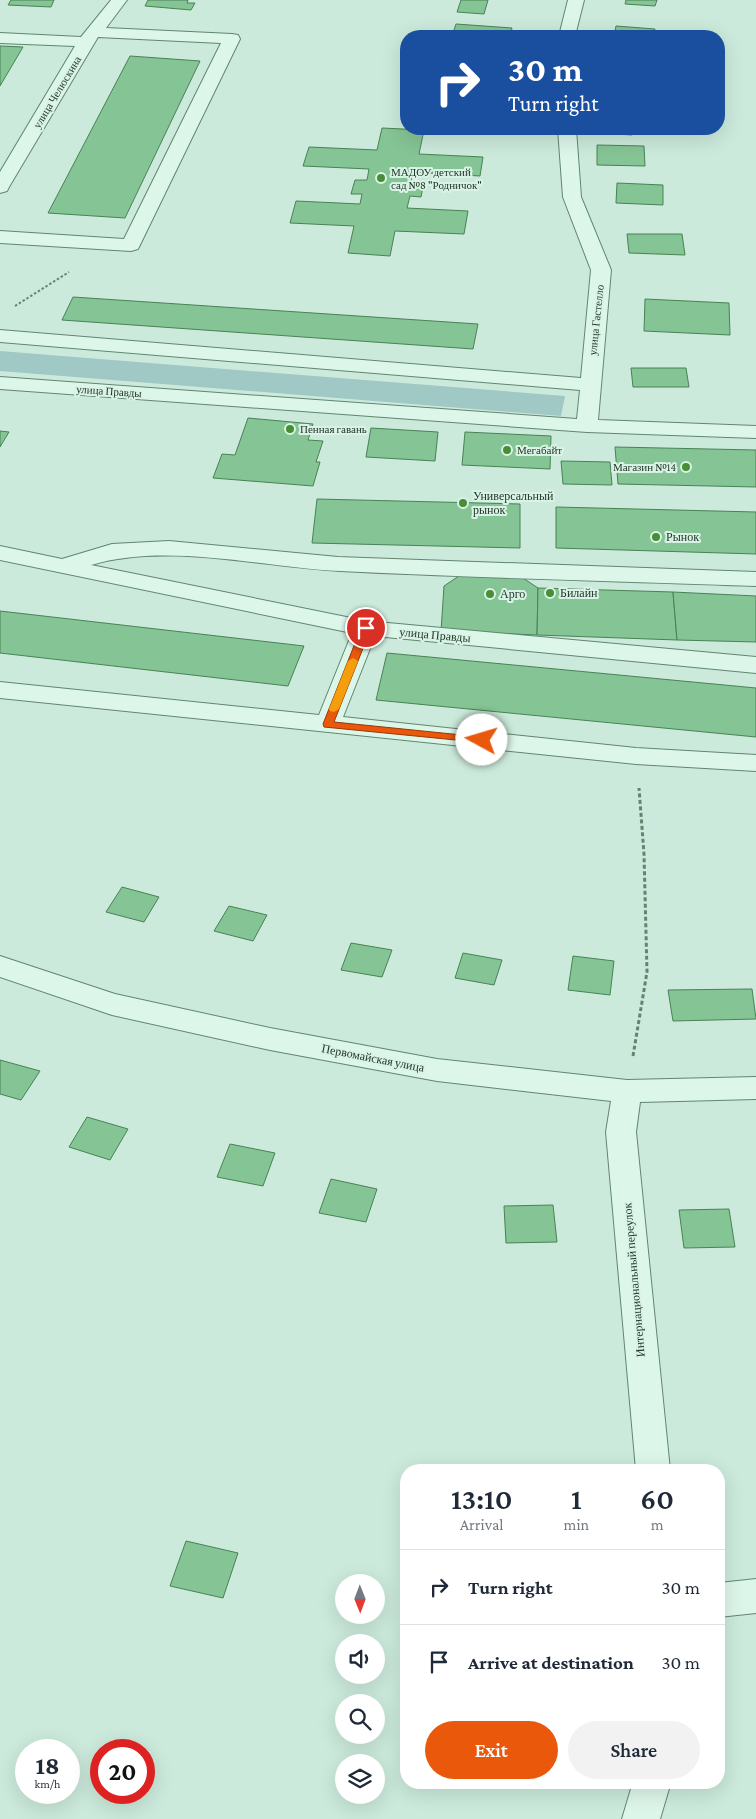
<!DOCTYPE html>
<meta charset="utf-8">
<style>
:root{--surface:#fff;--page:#f2f2f3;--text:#1f2937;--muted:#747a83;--line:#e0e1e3;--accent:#ea580c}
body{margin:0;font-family:"Crimson Pro",serif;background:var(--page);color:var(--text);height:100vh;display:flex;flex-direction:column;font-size:19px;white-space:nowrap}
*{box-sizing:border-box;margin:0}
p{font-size:16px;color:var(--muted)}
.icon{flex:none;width:28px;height:28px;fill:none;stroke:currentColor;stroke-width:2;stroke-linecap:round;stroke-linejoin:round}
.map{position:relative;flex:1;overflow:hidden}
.side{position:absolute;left:400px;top:1464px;width:325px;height:325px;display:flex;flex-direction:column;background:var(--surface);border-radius:20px;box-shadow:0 5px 20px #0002}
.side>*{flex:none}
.banner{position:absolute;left:400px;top:30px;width:325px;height:105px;border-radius:20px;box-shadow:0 5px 20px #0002;background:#1a4fa0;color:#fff;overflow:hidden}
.needle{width:32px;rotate:179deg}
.fabs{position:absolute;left:335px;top:1574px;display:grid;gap:10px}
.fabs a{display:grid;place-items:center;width:50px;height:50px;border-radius:50%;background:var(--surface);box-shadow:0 5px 20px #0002;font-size:25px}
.speed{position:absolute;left:15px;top:1739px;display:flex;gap:10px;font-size:25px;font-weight:700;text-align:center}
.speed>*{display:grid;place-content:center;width:65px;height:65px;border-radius:50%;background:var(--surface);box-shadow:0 5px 20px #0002;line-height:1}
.speed small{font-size:12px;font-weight:400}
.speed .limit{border:8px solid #d22;background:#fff;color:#111}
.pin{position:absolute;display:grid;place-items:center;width:42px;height:42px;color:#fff;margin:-21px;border:2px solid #fff;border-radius:50%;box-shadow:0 1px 5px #0007}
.me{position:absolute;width:55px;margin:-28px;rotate:276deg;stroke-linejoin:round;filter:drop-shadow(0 0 4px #0008)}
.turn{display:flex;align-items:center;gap:18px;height:105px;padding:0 25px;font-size:22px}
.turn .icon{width:65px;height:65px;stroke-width:2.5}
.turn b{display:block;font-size:35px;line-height:42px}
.eta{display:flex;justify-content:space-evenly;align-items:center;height:85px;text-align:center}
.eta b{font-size:30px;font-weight:600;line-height:35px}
.primary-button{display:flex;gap:10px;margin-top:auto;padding:10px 25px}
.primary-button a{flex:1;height:58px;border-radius:30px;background:var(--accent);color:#fff;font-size:20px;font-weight:600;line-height:58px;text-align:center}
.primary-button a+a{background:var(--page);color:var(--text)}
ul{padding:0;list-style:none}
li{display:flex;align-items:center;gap:15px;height:75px;padding:0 25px;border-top:1px solid var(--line)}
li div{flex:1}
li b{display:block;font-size:19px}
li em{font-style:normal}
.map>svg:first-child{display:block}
.green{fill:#a0c8c5}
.building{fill:#85c494;stroke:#498255}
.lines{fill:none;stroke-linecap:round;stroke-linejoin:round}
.minor-casing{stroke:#61866e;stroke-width:2}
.path-far1{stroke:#61866e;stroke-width:2;stroke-dasharray:2.5 2;stroke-linecap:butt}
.path{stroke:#61866e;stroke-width:3;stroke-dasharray:4 2.5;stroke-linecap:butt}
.minor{fill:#ddf6ea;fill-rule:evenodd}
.route{fill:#ea580c;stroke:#983908}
.slow{fill:#f59e0b}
.poi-dot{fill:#488e37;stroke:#daf3e7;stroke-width:2}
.labels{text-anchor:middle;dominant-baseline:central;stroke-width:4;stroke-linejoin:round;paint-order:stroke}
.far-street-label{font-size:11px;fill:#223829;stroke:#daf3e7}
.far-poi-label{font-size:11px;fill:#223829;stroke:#daf3e7;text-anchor:start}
.poi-label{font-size:12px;fill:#223829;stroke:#daf3e7;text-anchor:start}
.street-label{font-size:12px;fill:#223829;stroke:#daf3e7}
</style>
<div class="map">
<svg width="756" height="1819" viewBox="0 0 756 1819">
<rect width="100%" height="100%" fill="#cbeadb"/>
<path class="green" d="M0 352V351L565 396 561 416 0 371Z"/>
<g class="building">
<path d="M11 0H54L51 7 8 5Z"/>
<path d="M148 0H188L187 3H195L191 10 145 6Z"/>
<path d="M461 0H488L484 14 457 12Z"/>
<path d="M626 0H657L655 6 625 4Z"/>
<path d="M456 24 512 28 510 36H452Z"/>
<path d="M616 26 655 29 654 36H614Z"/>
<path d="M0 46 23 47 0 86Z"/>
<path d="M130 56 200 61 125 218 48 213Z"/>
<path d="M382 128 424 130 419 154 483 157 480 176 412 172 411 182H424L421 197 410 196 407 208 468 211 464 234 395 231 390 256 348 253 354 226 290 223 296 201 360 204 362 194H351L355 180H367L369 169 303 166 309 147 377 150Z"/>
<path d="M601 129H632V135L600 133Z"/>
<path d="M597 145 644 146 645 166 597 165Z"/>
<path d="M617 183 663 185V205L616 203Z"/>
<path d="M627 234H682L685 255 629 253Z"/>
<path d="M73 297 478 324 473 349 62 320Z"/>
<path d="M645 299 729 303 730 335 644 331Z"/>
<path d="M631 368H686L689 387H633Z"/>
<path d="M248 418 313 424 308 440 323 441 316 462H320L313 486 213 478 222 454 235 455Z"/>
<path d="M371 428 438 432 435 461 366 457Z"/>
<path d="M0 431 9 432 0 447Z"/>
<path d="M465 432 551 436 550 469 462 465Z"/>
<path d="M615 447 756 450V487L618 484Z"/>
<path d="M561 461 610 462 612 485 563 484Z"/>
<path d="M317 499 520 504V548L312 543Z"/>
<path d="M556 507 756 512V554L556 548Z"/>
<path d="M462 574 520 576 538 588 537 635 441 631 444 586Z"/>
<path d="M538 588 673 592 677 640 537 635Z"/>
<path d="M673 592 756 596V642L677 640Z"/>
<path d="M0 611 304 646 288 686 0 653Z"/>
<path d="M387 653 756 688V737L376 700Z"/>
<path d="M122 887 159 897 144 922 106 912Z"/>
<path d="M229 906 267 915 253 941 214 931Z"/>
<path d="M351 943 392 950 382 977 341 970Z"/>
<path d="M463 953 502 960 494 985 455 978Z"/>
<path d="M573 956 614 961 610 995 568 990Z"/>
<path d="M752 989 756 1019 673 1021 668 990Z"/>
<path d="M0 1060 40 1071 21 1100 0 1094Z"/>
<path d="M87 1117 128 1129 110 1160 69 1147Z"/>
<path d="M230 1144 275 1153 263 1186 217 1177Z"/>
<path d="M331 1179 377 1189 366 1222 319 1213Z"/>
<path d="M553 1205 557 1242 506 1243 504 1206Z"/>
<path d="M729 1209 735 1247 684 1248 679 1210Z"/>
<path d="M186 1541 238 1553 223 1598 170 1586Z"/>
</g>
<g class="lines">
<defs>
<g id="minor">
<path d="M111 0H127L106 28 232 34 238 35 240 39 138 249 131 251 0 243V231L124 239 221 43 98 37 9 187 7 191 0 193V172L75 46 0 43V33L81 37Z"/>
<path d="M568 0H584L575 36H559Z"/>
<path d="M558 129H576L581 197 611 270 598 420 756 426V438L587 432 0 389V377L577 419 580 390 0 342V330L581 378 591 270 563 197Z"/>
<path d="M169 541 338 557 756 572V586C617 581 478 578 340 571 262 567 166 542 91 565L366 621 756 657V673L375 636 343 717 636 748 756 755V771L636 764 0 698V682L319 715 352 633 0 560V546L62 559 112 544Z"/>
<path d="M0 956 115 994 270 1028 437 1059 627 1080 756 1077V1099L640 1102 636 1132 670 1470H636L606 1132 611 1101 437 1081 270 1050 112 1015 0 977Z"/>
<path d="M756 1579V1613L719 1617V1583Z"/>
<path d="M633 1782H671L660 1819H622Z"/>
</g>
</defs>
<use href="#minor" class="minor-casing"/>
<path class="path-far1" d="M15 306 69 272"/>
<path class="path" d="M633 1056 647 972 644 854 639 788"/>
<use href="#minor" class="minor"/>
</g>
<path class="route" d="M366 625 371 628 334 722 482 737 487 740 486 743 324 727 323 724 361 628Z"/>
<path class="slow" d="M353 658 358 661 339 709 334 712 330 711 329 709 348 661Z"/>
<g class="poi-dot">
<circle cx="381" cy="178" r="5"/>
<circle cx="290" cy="429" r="5"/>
<circle cx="507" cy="450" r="5"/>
<circle cx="686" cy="467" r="5"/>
<circle cx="463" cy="503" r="5"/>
<circle cx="656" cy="537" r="5"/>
<circle cx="550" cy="593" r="5"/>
<circle cx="490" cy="594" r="5"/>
</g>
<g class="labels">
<g class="far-street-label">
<text transform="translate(57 92) rotate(-59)">улица Челюскина</text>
<text transform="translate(596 320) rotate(-84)">улица Гастелло</text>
<text transform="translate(109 391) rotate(4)">улица Правды</text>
</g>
<g class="far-poi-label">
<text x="391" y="172">МАДОУ детский<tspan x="391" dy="13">сад №8 "Родничок"</tspan></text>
<text x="300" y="429">Пенная гавань</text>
<text x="517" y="450">Мегабайт</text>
<text x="676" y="467" text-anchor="end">Магазин №14</text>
</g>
<g class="poi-label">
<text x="473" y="496">Универсальный<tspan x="473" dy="14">рынок</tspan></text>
<text x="666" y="537">Рынок</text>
<text x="560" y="593">Билайн</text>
<text x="500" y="594">Арго</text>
</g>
<g class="street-label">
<text transform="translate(435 635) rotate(5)">улица Правды</text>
<text transform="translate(373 1058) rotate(11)">Первомайская улица</text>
<text transform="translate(634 1280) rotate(-95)">Интернациональный переулок</text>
</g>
</g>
</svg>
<div class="fabs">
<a><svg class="needle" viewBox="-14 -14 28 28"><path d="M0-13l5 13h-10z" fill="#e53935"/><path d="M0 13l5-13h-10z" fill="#747a83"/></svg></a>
<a><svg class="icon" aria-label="sound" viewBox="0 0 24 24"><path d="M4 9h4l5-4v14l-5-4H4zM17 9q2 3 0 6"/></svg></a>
<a><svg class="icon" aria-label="search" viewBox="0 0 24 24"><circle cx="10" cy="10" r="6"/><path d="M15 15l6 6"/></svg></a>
<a><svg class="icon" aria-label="layers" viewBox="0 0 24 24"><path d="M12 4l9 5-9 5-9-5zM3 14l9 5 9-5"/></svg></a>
</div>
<div class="speed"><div>18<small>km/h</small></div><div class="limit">20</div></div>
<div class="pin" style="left:366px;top:628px;background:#d93025"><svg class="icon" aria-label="arrive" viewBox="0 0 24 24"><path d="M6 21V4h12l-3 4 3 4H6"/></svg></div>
<svg class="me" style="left:482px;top:740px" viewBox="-20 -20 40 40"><circle r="19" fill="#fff"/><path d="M0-13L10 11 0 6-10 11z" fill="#ea580c"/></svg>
<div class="banner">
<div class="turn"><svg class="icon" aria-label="right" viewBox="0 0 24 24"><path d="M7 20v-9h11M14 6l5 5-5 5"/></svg><div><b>30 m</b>Turn right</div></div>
</div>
<section class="side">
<div class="eta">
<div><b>13:10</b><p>Arrival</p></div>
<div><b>1</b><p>min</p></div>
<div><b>60</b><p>m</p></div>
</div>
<ul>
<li><svg class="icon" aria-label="right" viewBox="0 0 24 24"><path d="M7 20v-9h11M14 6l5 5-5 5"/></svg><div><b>Turn right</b></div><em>30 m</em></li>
<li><svg class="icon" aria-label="arrive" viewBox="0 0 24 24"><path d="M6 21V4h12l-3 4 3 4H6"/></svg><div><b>Arrive at destination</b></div><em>30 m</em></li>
</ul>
<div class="primary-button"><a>Exit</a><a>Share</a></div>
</section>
</div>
